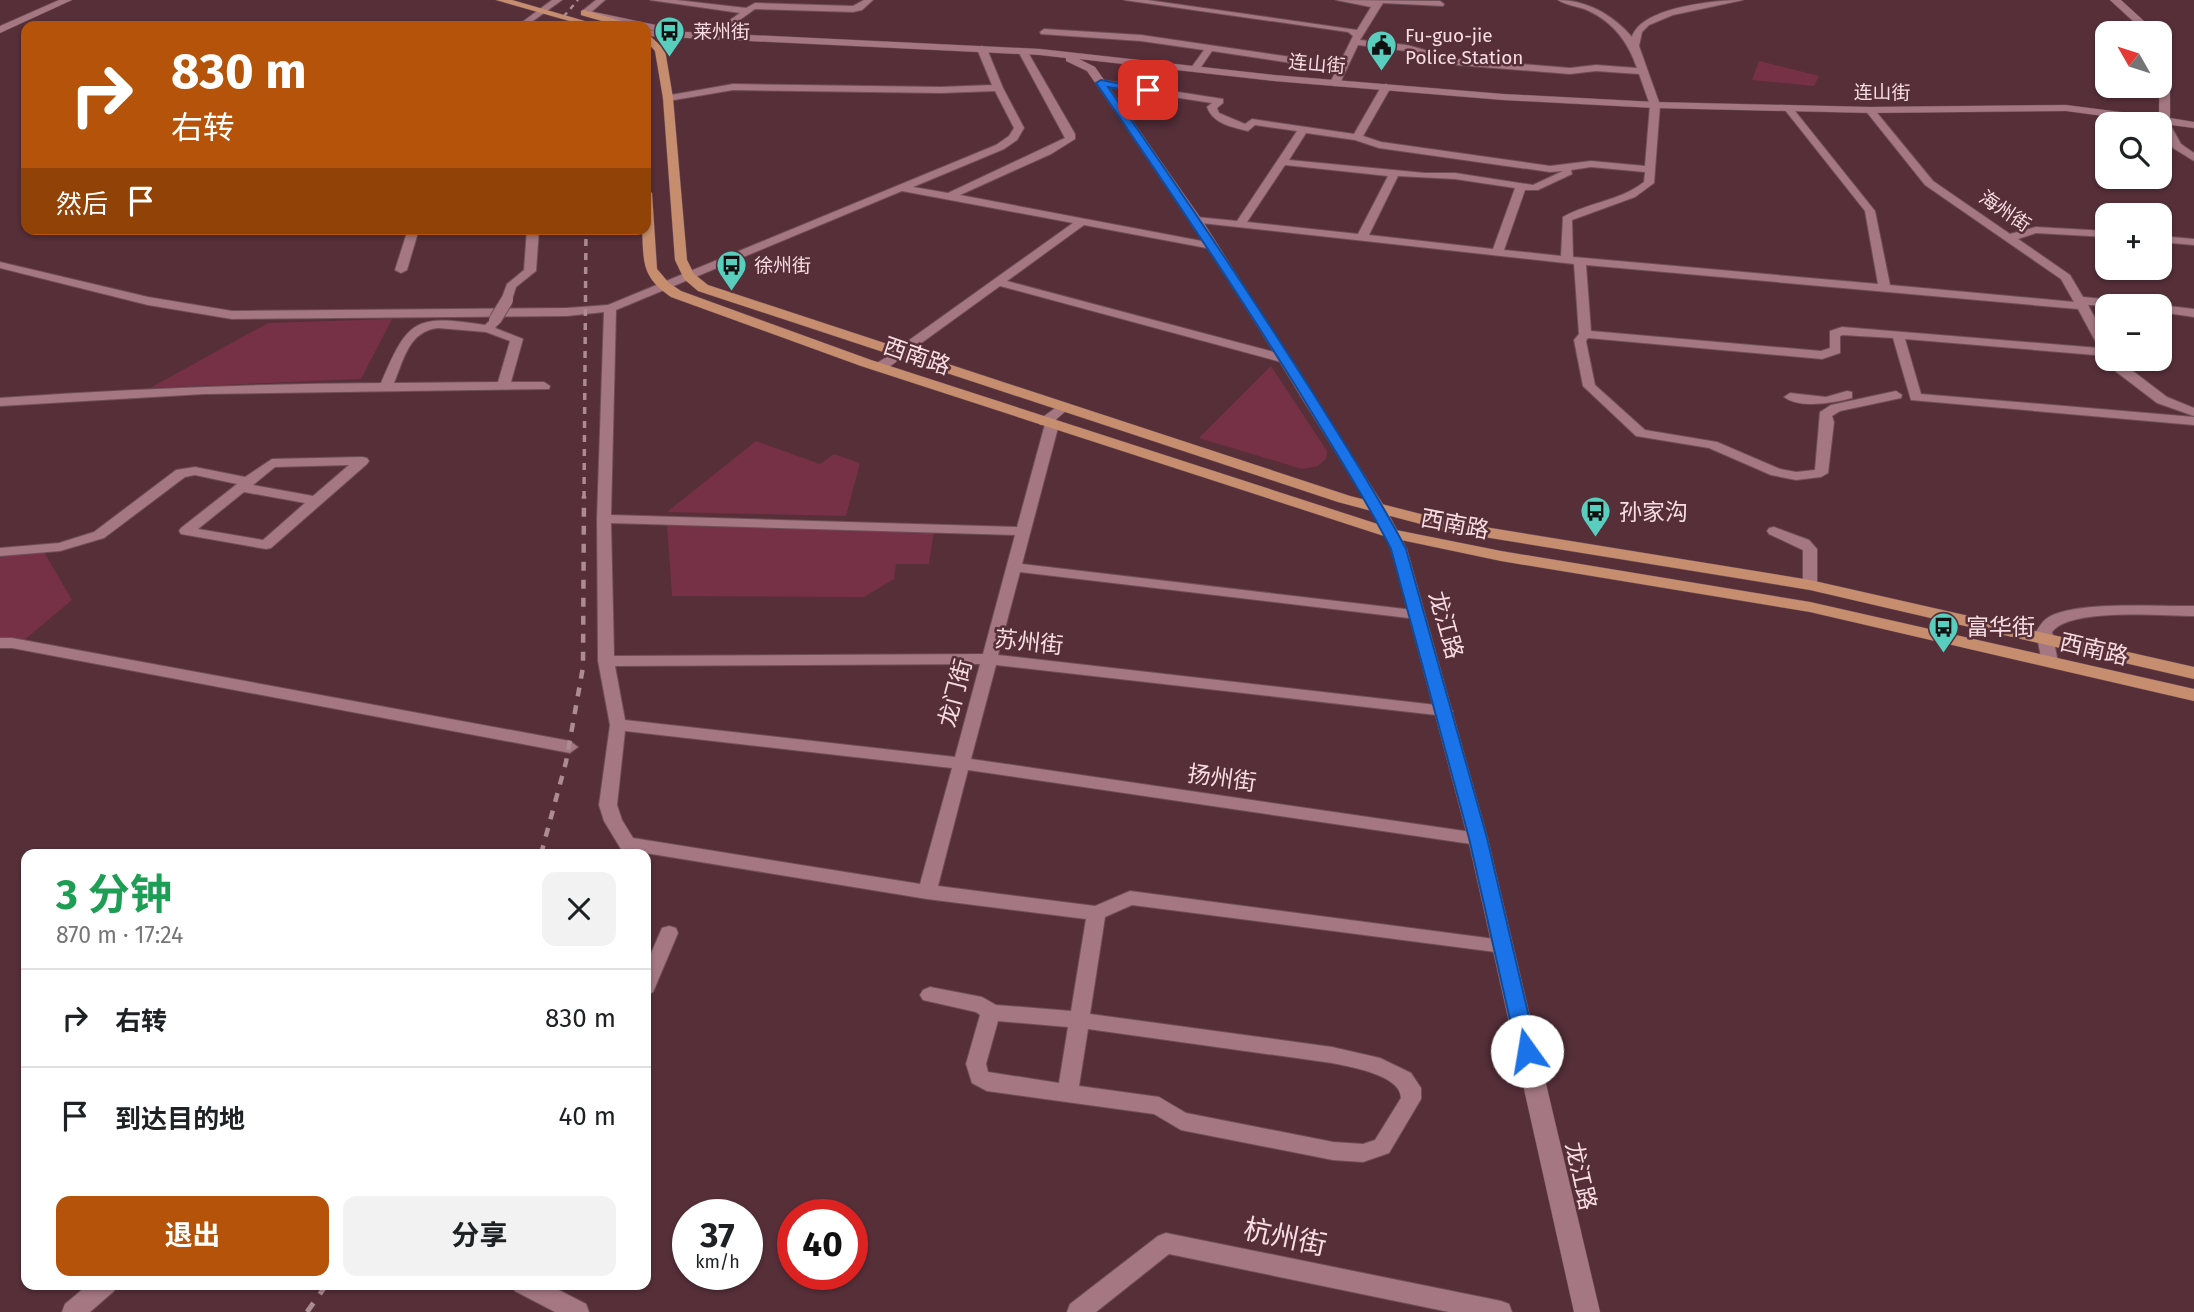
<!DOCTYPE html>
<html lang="zh">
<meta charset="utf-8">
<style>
:root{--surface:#fff;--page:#f2f2f2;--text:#202124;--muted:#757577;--line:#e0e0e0;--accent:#b45309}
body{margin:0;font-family:"Fira Sans","Noto Sans SC",sans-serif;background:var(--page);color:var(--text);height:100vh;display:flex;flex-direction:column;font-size:26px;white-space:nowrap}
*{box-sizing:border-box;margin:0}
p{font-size:23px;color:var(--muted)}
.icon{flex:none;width:38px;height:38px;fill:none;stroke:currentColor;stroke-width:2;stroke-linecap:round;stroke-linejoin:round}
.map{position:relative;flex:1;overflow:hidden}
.panel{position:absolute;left:21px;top:849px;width:630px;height:441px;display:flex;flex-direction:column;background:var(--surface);border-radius:14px;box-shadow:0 2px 5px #0004}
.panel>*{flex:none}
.guide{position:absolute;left:21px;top:21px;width:630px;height:214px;border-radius:14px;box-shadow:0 2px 5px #0004;background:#b45309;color:#fff;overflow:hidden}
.needle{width:46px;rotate:309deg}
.buttons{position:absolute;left:2095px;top:21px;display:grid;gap:14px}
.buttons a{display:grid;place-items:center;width:77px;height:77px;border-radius:14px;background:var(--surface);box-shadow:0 2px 5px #0004;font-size:35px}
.speed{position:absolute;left:672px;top:1199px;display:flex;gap:14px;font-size:35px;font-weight:700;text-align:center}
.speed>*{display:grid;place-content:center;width:91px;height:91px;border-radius:50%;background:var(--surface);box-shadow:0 2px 5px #0004;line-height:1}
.speed small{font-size:18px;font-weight:400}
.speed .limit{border:10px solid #d22;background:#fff;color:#111}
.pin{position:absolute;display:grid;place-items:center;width:60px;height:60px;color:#fff;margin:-30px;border-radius:14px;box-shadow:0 4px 10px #0006}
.me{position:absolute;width:77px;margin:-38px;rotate:347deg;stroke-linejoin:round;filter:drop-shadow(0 0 5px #0008)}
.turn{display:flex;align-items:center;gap:24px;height:147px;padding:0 35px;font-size:32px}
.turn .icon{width:91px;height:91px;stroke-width:2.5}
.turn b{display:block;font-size:49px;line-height:60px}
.then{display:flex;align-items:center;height:66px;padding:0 35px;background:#0003;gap:14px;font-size:26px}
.round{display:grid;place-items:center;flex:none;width:74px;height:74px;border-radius:14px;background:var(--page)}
.overview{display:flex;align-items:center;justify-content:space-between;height:119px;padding:0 35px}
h1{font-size:42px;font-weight:700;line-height:52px;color:#1e9e55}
.button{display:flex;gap:14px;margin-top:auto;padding:14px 35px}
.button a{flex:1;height:80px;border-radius:14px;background:var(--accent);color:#fff;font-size:28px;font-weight:700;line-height:80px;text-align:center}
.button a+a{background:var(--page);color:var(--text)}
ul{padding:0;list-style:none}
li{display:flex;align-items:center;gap:21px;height:98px;padding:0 35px;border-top:2px solid var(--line)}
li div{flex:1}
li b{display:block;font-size:26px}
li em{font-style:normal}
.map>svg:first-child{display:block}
.green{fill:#763146}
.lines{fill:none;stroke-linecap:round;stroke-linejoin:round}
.street-casing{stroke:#6f4e57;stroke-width:2}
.secondary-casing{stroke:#6f4e57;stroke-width:1}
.primary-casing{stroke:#6f4e57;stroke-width:1}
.street{fill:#a47782;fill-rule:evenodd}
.secondary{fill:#a47782;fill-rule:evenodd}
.primary{fill:#c68e6e;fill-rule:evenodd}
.rail-far3{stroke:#ac8b93;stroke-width:2.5;stroke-dasharray:5 5;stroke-linecap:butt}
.rail-far2{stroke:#ac8b93;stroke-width:3.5;stroke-dasharray:7 7;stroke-linecap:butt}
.rail-far1{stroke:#ac8b93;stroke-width:4.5;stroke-dasharray:9 9;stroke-linecap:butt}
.rail{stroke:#ac8b93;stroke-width:5;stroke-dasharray:11 11;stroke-linecap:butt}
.street-bridge-casing{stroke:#6f4e57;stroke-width:14;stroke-linecap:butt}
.street-bridge{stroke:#a47782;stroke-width:12}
.route{fill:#1a73e8;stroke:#114b97;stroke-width:2}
.labels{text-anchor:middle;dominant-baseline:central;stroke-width:5;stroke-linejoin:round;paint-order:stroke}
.far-poi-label{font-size:19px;fill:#f7dde3;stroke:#562f39;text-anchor:start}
.far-street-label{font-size:19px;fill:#f7dde3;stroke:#562f39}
.street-label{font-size:23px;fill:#f7dde3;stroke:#562f39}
.poi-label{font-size:23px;fill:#f7dde3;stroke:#562f39;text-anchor:start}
.near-street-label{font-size:28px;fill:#f7dde3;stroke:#562f39}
</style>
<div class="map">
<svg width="2194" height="1312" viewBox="0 0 2194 1312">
<rect width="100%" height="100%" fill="#562f39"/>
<g class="green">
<path d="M1759 61 1819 76 1814 86 1752 80Z"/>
<path d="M392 319 361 379 150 388 268 323Z"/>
<path d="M1271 366 1327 451 1326 459 1318 466 1302 469 1199 438Z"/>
<path d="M756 441 820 464 834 454 860 463 846 516 667 512Z"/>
<path d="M667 525 934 529 929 564H896L894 579 864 597 672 596Z"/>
<path d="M44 552 72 600 23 641 0 638V557Z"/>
</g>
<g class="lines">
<defs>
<g id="street">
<path d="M552 0H562L526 26H517Z"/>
<path d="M596 0H605L588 15H582V11Z"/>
<path d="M650 0H676L746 8 755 3 853 6 864 0H873L862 10 853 12 755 9 713 39 710 38V34L740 13Z"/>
<path d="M1124 0H1147L1357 30 1371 7 1336 0 1440 1 1444 4 1443 6 1383 3 1360 40 1407 45 1457 59 1570 68 1596 65 1637 68C1628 42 1614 23 1589 11 1579 6 1567 6 1558 0 1587 0 1613 15 1632 37 1641 7 1716 0 1743 0L1673 15 1649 25 1642 32 1639 46 1660 105 1654 183 1635 197 1572 220 1573 257 1878 284 1865 211 1785 110V106H1791L1875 211 1890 285 2074 302 2061 279 1925 185 1865 110 1873 108 1933 181 2010 234 2036 227 2107 231V237L2036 233 2018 239 2070 275 2083 297 2134 302 2140 306 2088 305 2107 340V356L1905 339 1921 394 2194 417V425L1911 400 1893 338 1843 335 1840 336V353L1822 359 1588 338 1586 341 1595 385 1645 430 1717 442 1780 469 1796 472 1815 470 1820 412 1831 405 1896 391 1902 395 1901 398 1840 411 1832 416 1834 422 1828 473 1821 477 1796 480 1771 475 1709 448 1636 436 1583 386 1574 340 1579 334 1574 264 1192 222 1191 220 1196 217 1237 221 1297 131 1255 125 1248 131C1232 127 1213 124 1207 107L1212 103 1101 86 1096 83 1101 80 1223 99V103L1217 108 1219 113 1245 124 1252 119 1354 134 1381 87 1386 84 1391 87 1363 136 1381 142 1550 166 1591 161 1645 166 1650 105 1639 74 1596 71 1570 74 1457 65 1406 51 1358 45 1340 83 1335 86 1330 83 1353 36 1348 32ZM1306 133 1355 140 1379 148 1550 172 1563 171 1533 185 1455 173H1425L1289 160ZM1285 165 1388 176 1358 234 1247 222ZM1591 167 1645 172 1644 182C1620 201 1589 202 1563 217L1561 256 1504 250 1525 190H1538L1572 174 1571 170ZM1398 176 1455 179 1515 188 1493 249 1369 235ZM1586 265 2078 309 2099 348 1842 327 1830 331V348L1821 351 1591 331Z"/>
<path d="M1044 29 1141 35 1298 58 1303 61 1298 64 1212 51 1199 70 1196 71 1191 68 1204 50 1141 41 1041 34 1040 32Z"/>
<path d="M982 46 987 49 1003 88 1024 128 1017 140 1004 149 913 187 948 193 1065 138 1018 51 1026 49 1075 134V139L1051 154 960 195 1212 243 1218 246 1212 249 1084 225 1007 281 1289 356V362H1281L1000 286 902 357H894V351L1073 223 902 191 616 310 611 515 1017 527 1045 424 1052 420 1059 424 1022 564 1422 611 1425 614 1417 619 1020 572 998 655 1445 706 1453 711 1445 716 996 665 971 759 1478 833 1484 834 1487 839 1484 844 1478 845 968 770 938 886 1095 906 1130 891 1510 941 1512 946 1510 951 1503 953 1132 905 1105 917 1090 1014 1332 1047 1380 1058 1411 1073 1421 1088V1099L1389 1153 1363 1162 1333 1160 1181 1130 1154 1114 987 1091 972 1083 966 1064 980 1015 976 1012 923 1000 920 995 923 990 930 987 982 997 996 1005 1071 1011 1086 919 927 899 621 849 604 821 599 805 610 725 598 661 597 519 604 312 567 316 232 319 148 305 0 268V262L148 297 232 311 567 308 608 305 996 145 1009 136 1014 128 995 91 941 93 733 90 668 101 663 98 665 96 733 84 941 87 992 85 977 49ZM611 523 1015 535 983 654 614 656ZM980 664 955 757 625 720 615 666ZM625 731 952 768 920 884 633 838 622 820 617 805ZM998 1021 1068 1027 1059 1083 988 1072 986 1064ZM1088 1029 1332 1063C1351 1067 1401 1075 1401 1098L1375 1140 1363 1144 1333 1142 1186 1113 1159 1097 1079 1086Z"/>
<path d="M2161 119H2167L2181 144 2194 153V161L2173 148 2159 121Z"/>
<path d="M408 229H419L407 270 401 273 395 270Z"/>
<path d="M527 229H539L536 271 516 287 511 303H503L501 300 507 284 524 270Z"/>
<path d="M2160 236 2194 239V245L2160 242Z"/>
<path d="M2160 305 2194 309V317L2160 312V306H2157Z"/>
<path d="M495 316 501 320 495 328 523 339 511 382H544L550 386 549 389 204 394 0 406V398C127 389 254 384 381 383 408 319 415 314 485 325ZM438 328 486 332 510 341 498 382 394 383C404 359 409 331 438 328Z"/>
<path d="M2107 356V359H2117L2167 397 2194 408V416L2157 403 2110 367 2105 359Z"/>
<path d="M1847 391 1852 392V398C1833 403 1800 409 1784 397L1790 393 1826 397Z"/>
<path d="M362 457 367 458 369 461 367 464 271 548 266 549 181 534 179 531 181 528 237 484 195 475 185 477 104 538 60 551 0 556V548L59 543 94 532 176 470 195 467 245 477 272 459ZM349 465 313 496 253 485 275 467ZM244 492 305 503 263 540 198 529Z"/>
<path d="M1774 527 1809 540 1817 549V585L1815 588H1805L1803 585V550L1769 534 1767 531 1769 528Z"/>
<path d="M2194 606V616C2164 616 2070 607 2052 632L2058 662 2050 667 2042 662 2036 632C2039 627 2042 622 2046 619 2071 600 2161 607 2194 606Z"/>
<path d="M0 638H12L570 741 578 747 570 753 12 648H0Z"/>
<path d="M669 926 676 928 678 933 653 992 646 995V965L662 928Z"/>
<path d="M1166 1233 1501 1301 1509 1304 1512 1312H1449L1169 1254 1096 1312H1067L1070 1304 1158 1236Z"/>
<path d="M89 1284H117L114 1291 90 1312H62L65 1304Z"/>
<path d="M512 1284H547L586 1304 589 1312H555L515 1291Z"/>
</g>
<g id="secondary">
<path d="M59 0H72L0 33V26Z"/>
<path d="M2110 0H2121L2157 33H2146Z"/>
<path d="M585 10 665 27 666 31 1040 49 1274 75 1503 94 1655 102 1870 107 2066 105 2159 117 2160 38 2164 39 2170 57V118L2194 122V128L2066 111 1870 113 1655 108 1503 100 1274 81 1079 59 1095 67 1202 220 1386 509 1407 549 1488 839 1600 1312H1574L1468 839 1391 549C1365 498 1334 450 1304 402 1236 289 1162 180 1087 71L1066 61V58L1040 55 646 36V30L656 31 582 15V11Z"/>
<path d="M898 350 905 354 903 357 885 370H875V364Z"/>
<path d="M1062 403 1069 407 1067 410 1050 425H1040L1038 422 1040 419Z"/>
</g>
<g id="primary">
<path d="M496 0H512L602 26H587Z"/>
<path d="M584 10 632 24 634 26H619L581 15V11Z"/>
<path d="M646 32 665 50 673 98 687 260 694 274 708 285 1350 496 1448 521 1810 580 2194 667V679L1810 590 1447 531 1338 502 698 291 684 279 675 260 663 98 655 51 646 41Z"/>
<path d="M646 189 652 193 657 269 669 283 681 291 871 360 1396 530 1501 551 1810 602 2194 689V701L1810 612 1501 561 1387 537 861 366 671 297C641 276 644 263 642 229H646Z"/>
</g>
</defs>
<use href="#street" class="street-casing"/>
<use href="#secondary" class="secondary-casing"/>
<use href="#primary" class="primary-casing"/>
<use href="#street" class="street"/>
<use href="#secondary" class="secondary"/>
<use href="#primary" class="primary"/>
<path class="rail-far3" d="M561 26 564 16 578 0"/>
<path class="rail-far2" d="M584 498 586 229"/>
<path class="rail-far1" d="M541 854 566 762 583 667 584 496"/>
<path class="rail" d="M307 1312 327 1284"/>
<defs>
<path id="street-bridge" d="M495 320 507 300"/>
</defs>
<use href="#street-bridge" class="street-bridge-casing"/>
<use href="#street-bridge" class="street-bridge"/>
</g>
<path class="route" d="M1101 80 1153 90 1148 93 1108 87C1179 188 1247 289 1313 393 1345 445 1378 495 1406 549L1487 838 1537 1051 1534 1057 1527 1059 1520 1057 1517 1051 1469 838 1391 549C1364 495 1331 445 1300 393 1235 288 1166 185 1096 83Z"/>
<defs>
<symbol id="bus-pin" viewBox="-11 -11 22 30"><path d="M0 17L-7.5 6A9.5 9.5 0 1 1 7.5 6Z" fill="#59cebe" stroke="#562f39"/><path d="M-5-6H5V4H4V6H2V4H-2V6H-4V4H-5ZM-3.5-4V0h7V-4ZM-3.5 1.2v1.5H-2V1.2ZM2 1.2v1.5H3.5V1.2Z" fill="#111"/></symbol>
<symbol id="civic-pin" viewBox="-11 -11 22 30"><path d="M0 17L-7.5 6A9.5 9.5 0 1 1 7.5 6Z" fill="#59cebe" stroke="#562f39"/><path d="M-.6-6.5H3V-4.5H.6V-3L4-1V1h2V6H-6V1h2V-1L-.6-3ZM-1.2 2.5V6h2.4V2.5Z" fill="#111"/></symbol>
</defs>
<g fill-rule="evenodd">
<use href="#bus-pin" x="652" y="14" width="35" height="47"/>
<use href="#civic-pin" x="1364" y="28" width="35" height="47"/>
<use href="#bus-pin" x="714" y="248" width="35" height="47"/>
<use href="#bus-pin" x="1578" y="494" width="35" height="47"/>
<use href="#bus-pin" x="1926" y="610" width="35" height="47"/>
</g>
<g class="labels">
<g class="far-poi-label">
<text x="693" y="31">莱州街</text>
<text x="1405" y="35">Fu-guo-jie<tspan x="1405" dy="22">Police Station</tspan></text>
<text x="754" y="265">徐州街</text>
</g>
<g class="far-street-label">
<text transform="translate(1317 64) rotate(5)">连山街</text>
<text x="1882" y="92">连山街</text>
<text transform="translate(2005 211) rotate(34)">海州街</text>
</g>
<g class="street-label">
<text transform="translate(917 356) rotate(19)">西南路</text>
<text transform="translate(1455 524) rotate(11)">西南路</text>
<text transform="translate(1446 625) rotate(74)">龙江路</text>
<text transform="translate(1029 642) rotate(6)">苏州街</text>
<text transform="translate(2094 649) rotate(13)">西南路</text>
<text transform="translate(955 693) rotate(-75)">龙门街</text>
<text transform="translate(1222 778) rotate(8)">扬州街</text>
<text transform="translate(1581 1176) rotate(77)">龙江路</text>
</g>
<g class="poi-label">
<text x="1619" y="512">孙家沟</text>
<text x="1966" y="627">富华街</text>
</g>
<g class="near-street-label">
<text transform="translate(1285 1237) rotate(12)">杭州街</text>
</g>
</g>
</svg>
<div class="buttons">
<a><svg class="needle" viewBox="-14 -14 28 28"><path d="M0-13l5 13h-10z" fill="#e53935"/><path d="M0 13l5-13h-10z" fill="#757577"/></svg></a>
<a><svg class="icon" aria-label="search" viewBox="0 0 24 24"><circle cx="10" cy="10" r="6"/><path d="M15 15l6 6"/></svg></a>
<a>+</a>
<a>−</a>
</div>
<div class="speed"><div>37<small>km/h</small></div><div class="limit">40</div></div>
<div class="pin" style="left:1148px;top:90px;background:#d93025"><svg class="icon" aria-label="arrive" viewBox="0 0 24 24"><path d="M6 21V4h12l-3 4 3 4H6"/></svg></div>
<svg class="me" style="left:1527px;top:1051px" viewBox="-20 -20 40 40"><circle r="19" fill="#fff"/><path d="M0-13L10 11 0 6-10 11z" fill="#1a73e8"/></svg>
<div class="guide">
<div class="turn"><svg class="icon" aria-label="right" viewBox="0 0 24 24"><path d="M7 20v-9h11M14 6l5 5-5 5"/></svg><div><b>830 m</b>右转</div></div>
<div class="then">然后<svg class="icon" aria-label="arrive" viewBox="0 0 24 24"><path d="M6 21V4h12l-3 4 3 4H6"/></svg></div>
</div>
<section class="panel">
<div class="overview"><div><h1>3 分钟</h1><p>870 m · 17:24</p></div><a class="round"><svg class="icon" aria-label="close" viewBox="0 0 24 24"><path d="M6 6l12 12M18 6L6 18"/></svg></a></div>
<ul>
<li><svg class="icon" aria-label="right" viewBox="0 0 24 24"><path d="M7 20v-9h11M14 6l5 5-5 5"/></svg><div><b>右转</b></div><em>830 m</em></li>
<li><svg class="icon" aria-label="arrive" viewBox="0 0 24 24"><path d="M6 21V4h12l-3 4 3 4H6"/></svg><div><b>到达目的地</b></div><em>40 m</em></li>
</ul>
<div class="button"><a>退出</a><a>分享</a></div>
</section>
</div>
